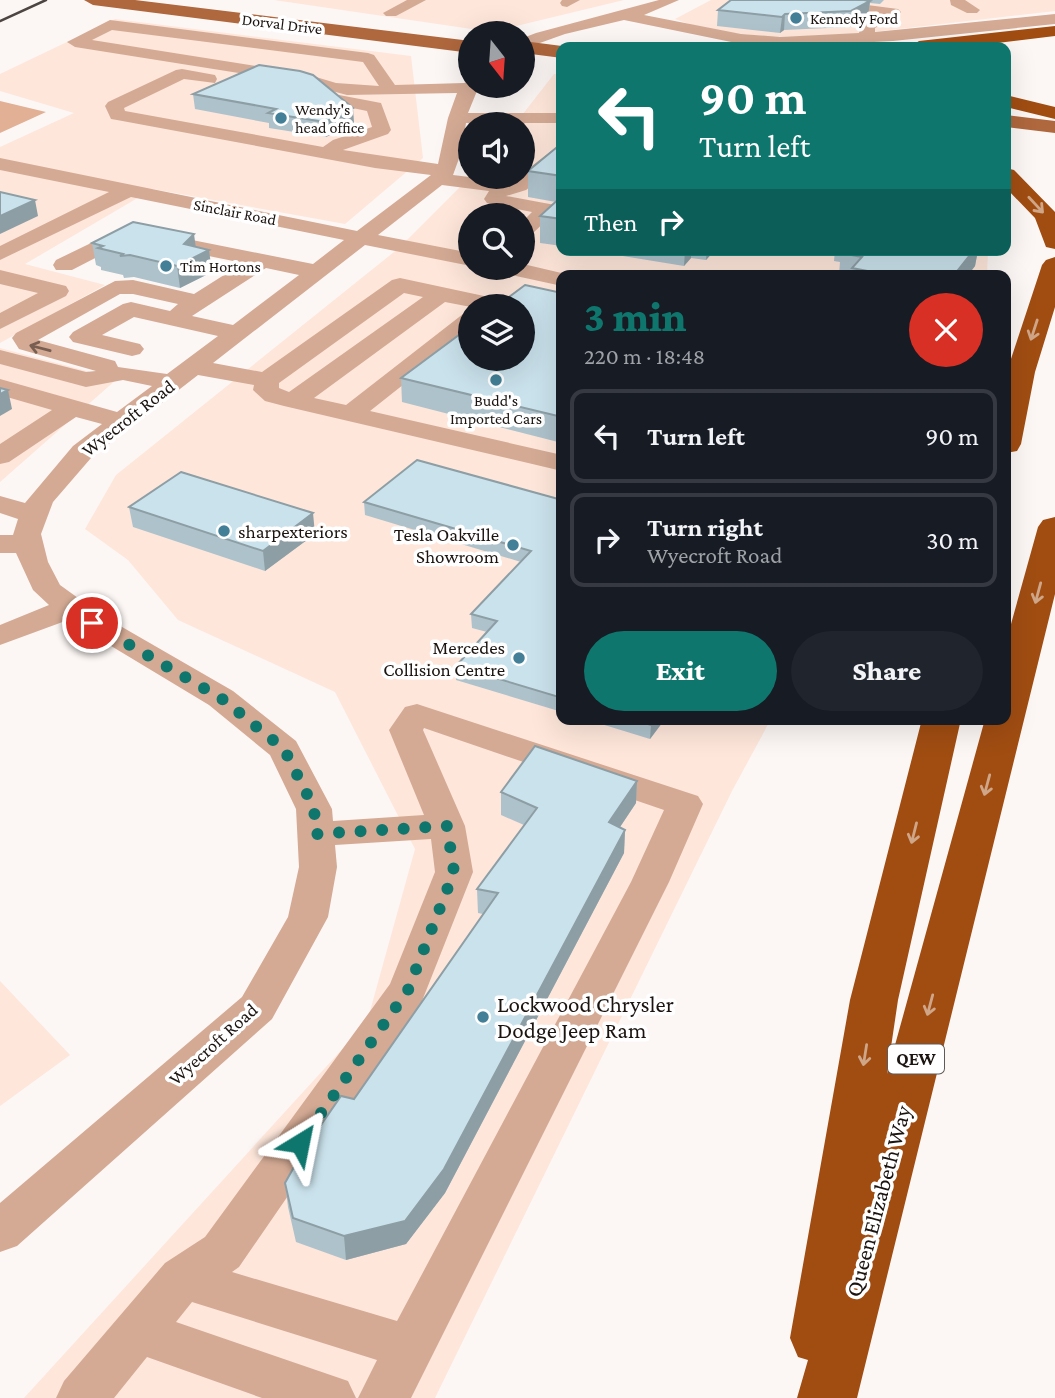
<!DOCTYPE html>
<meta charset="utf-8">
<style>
:root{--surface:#171b24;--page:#20242c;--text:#f1f3f6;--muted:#9ea1a6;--line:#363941;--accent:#0f766e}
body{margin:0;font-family:"Crimson Pro",serif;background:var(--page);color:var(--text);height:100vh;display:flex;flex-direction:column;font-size:26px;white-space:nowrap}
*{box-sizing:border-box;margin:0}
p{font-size:23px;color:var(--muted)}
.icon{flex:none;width:38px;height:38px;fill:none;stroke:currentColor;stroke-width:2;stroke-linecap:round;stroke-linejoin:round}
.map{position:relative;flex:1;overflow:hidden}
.side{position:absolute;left:556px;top:270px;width:455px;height:455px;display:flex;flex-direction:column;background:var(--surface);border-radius:14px;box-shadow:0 7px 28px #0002}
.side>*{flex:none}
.hud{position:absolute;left:556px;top:42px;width:455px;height:214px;border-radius:14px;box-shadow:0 7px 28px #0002;background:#0f766e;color:#fff;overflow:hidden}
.needle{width:46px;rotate:163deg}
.controls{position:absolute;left:458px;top:21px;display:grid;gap:14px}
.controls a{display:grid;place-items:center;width:77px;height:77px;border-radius:50%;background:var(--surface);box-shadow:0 7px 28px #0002;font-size:35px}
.pin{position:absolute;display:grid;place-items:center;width:60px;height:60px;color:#fff;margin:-30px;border:4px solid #fff;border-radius:50%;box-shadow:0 2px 7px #0007}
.me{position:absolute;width:77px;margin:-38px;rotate:35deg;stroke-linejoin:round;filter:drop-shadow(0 0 5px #0008)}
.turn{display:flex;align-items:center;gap:24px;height:147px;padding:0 28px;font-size:32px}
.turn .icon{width:91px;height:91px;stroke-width:2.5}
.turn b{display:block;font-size:49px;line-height:60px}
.then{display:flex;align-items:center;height:66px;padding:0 28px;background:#0003;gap:14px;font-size:26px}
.round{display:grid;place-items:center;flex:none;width:74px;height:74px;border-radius:37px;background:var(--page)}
.overview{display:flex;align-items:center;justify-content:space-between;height:119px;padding:0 28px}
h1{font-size:42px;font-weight:800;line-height:52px;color:var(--accent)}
.primary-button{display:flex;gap:14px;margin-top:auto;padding:14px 28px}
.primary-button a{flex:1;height:80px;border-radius:42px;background:var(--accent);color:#fff;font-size:28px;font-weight:800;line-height:80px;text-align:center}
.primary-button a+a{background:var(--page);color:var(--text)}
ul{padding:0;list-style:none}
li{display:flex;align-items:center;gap:21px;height:94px;margin:0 14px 10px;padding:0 14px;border:4px solid var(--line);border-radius:14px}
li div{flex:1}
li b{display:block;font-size:26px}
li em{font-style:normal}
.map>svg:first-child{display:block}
.built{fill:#fee6da;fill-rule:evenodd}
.water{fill:#e1b095}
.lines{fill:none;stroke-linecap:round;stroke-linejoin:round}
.minor{fill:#d4aa94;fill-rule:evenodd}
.major{fill:#af673d;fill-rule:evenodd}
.highway{fill:#a14d12;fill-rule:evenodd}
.rail{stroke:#4c4541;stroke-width:2.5}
.wall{fill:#aec2cb}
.shaded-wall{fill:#8d9ea5}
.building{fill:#cae2ec;stroke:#8d9ea5;stroke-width:2}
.oneway{stroke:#d0a688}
.oneway2{stroke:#785f52}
.route{stroke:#0f766e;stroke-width:12;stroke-dasharray:0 21.6}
.poi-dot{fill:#438097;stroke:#fff;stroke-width:2.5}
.labels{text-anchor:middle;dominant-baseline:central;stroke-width:7;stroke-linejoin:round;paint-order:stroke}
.far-poi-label{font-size:16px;fill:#1b1410;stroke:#fff;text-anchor:start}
.far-street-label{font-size:16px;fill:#1b1410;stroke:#fff}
.shield{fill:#fff;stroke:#5f5a58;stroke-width:2}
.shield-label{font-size:18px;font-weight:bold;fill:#1b1410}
.street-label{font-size:19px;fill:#1b1410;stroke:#fff}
.poi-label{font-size:19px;fill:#1b1410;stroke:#fff;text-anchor:end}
.near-poi-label{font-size:23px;fill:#1b1410;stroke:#fff;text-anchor:start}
.near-street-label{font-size:23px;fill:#1b1410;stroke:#fff}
</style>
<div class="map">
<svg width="1055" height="1398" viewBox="0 0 1055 1398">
<rect width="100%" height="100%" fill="#fcf7f5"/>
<g class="built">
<path d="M274 0H624L492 32Z"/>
<path d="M711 0H1055V11L846 35 772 37 705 30 675 19Z"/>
<path d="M115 19 411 56 423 158 345 224 153 189 25 264 105 285 0 343V147L74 113 0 91V74Z"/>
<path d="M554 74 562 75V250H988L987 275H562V719H771L732 791 435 1398H24L367 1022 415 849 335 692 178 620 128 560 85 529 116 475 399 248 471 176 523 177V124H515ZM471 215H523V268H471ZM471 306H523V359H471Z"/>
<path d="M0 348 117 379 0 482Z"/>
<path d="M0 981 70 1055 0 1106Z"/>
</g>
<path class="water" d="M0 101 46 112 0 133Z"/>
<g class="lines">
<g class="minor">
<path d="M407 0H426L396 16H386L383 13Z"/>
<path d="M562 0H580L567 7 562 6 560 3Z"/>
<path d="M659 0H679L644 15 741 34 780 37 859 33 862 23 877 15 791 4 784 0H829L898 9 901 12 898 15 875 28V32L1055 14V24L893 41 780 47 741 44 624 20 565 34 523 49V38L536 33Z"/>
<path d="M950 0H965L980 10 977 13H967L951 5Z"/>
<path d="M110 20 368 53 374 55 395 85 464 83 471 80V86H479L468 113H562V123H466L461 153 453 175 511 182 523 177V173L555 148 562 146V162L526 190 506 196 555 205 558 209 530 236 523 238V221L532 212 487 203 484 199 489 191 442 185 378 235 471 253V266L365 245 213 363 262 372 392 280 400 278 498 299 500 306 471 307 445 302 314 398 346 405 463 314 471 312V331L370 411 562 455V471L284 406 265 401 253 390 254 385 198 375 91 458 53 502 41 534 48 562 60 585 103 616 233 691 296 741 332 809 333 821 424 815 389 730 405 707 417 704 698 796 703 804 669 882 411 1398H358L377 1360 192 1302 176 1322 348 1381 356 1398H262L147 1357 114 1398H56L64 1381 165 1263 205 1237 390 984 435 872 431 839 335 845 337 867 328 917 272 1019 17 1246 0 1252V1203L242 997 288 917 299 867 296 809 270 755 209 705 68 620 0 645V625L49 605 33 590 16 553H0V535H13L18 519 0 513V496L25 503 73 446 102 424 76 417 9 462 0 464V444L52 410 0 395V379L117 412 152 386 123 380 86 387 0 364V350L86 372 96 371 19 349 12 338 16 333 115 281 133 280 194 294 243 263 130 240 72 270H56L53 265 56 260 120 229 127 227 313 264 344 240 131 197 0 260V246L109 192 0 170V158L357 231 431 175 375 168 117 120 111 119 105 106 108 102 176 70 182 69 215 75 217 79 215 83 184 79 124 108 125 111 323 147 333 140 372 127 367 111 333 104 330 100 339 95 381 103 391 130 388 134 343 150 438 164 448 118 457 93 347 95 302 83 75 47 67 42ZM112 30 363 62 379 86 336 83 306 74 92 40ZM266 268 299 275 233 325 192 316ZM404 293 423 297 289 392 279 388V383ZM120 294H133L178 304 170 311 131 302 123 304 73 332 69 337 73 342 132 356 140 354 144 349 140 344 102 335 134 317 218 336 167 374 118 367 115 361 38 340ZM424 728 664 810 631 882 397 1321 232 1272 239 1267 422 1001 473 872 465 826 423 730Z"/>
<path d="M523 264 570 275H562V286L502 273 499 268H523Z"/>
<path d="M0 270 66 286 69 291 66 296 0 329V313L38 293 0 284Z"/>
</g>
<g class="major">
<path d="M84 0H135L471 41V53L93 5Z"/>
<path d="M523 41 562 46 565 47H562V58L523 53Z"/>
<path d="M1006 115 1055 121V133L1006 127Z"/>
</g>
<g class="highway">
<path d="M1055 26V36L964 47H910L919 41Z"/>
<path d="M1006 95 1055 107V119L1006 107Z"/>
<path d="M1006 168 1014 170 1055 212V249L1046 247 1035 218 1006 188Z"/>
<path d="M1055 257V307L1035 372 1021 444 1017 451 1006 453V374L1042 265 1046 260Z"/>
<path d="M1055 517V594L857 1398H797L808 1360 798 1357 790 1338 850 1000 922 719H961L898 1000 887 1074 985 719H1006V642L1038 527 1043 520Z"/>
</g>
<path class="rail" d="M0 21 46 0"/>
</g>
<g class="wall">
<path d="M731 0H884L880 4 870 3 868 17 850 27 784 30 780 33 717 26 718 10Z"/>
<path d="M193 94 354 123 326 137 269 128V123L195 109Z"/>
<path d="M562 143V246L540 243V216L556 202 528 197V171Z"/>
<path d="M92 243 195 247 212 272 180 288 134 277 124 278 123 275 101 270V267L96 265Z"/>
<path d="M586 250H715L706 260 691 258 684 266Z"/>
<path d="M835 250H978L975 266 968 275H839L840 262 834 261Z"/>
<path d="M562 293V443L402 402 401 378Z"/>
<path d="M562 500V712L456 680V666L487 632 472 628 471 614 521 562 365 515 364 502Z"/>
<path d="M129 507 315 534 265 571 133 527Z"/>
<path d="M585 719H665L650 739Z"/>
<path d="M637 781 636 803 620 827 625 830 624 853 445 1193 406 1244 346 1260 296 1242 288 1207 285 1183 354 1099 483 914 478 913 477 889 524 825 501 815V792Z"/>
</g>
<g class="shaded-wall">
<path d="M870 1 868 17 850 27 851 11Z"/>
<path d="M785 14 784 30 780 33 782 17Z"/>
<path d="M353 108 354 123 326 137 325 122Z"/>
<path d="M35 200 38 216 0 234V216Z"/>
<path d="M194 234 197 256 209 250 212 272 180 288 177 266 184 244Z"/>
<path d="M685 250H691V258L684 266Z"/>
<path d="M707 250H715L706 260Z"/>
<path d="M974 250H978L975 266 968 275H954Z"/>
<path d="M8 390 12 409 0 416V394Z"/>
<path d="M313 513 315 534 265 571 263 551Z"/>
<path d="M655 719H665L650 739 651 725Z"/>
<path d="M637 781 636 803 608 845 609 822Z"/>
<path d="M625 830 624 853 445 1193 406 1244 346 1260 344 1236Z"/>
</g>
<g class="building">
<path d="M731 0H864L870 1 851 11 785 14 782 17 718 10Z"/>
<path d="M259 65 300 71 313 75 353 108 325 122 268 113 276 109 193 94Z"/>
<path d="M562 143V176L528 171Z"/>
<path d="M0 192 35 200 0 216Z"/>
<path d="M562 196V219L540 216Z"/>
<path d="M133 222 194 234 184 244 209 250 177 266 130 255 120 256 123 254 98 248 103 246 92 243Z"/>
<path d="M844 250H974L954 275H888L852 268 862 257 841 253Z"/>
<path d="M525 285 562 293V417L401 378 471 326V359H523V306H497Z"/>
<path d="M0 388 8 390 0 394Z"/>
<path d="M417 460 562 500V698L456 666 497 621 471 614 531 551 364 502Z"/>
<path d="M181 472 313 513 263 551 129 507Z"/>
<path d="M633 719H655L651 725Z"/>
<path d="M535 746 637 781 609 822 625 830 444 1169 405 1221 344 1236 293 1218 285 1183 303 1151 341 1096 354 1099 498 893 477 889 537 808 501 792Z"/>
</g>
<defs><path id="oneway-shaft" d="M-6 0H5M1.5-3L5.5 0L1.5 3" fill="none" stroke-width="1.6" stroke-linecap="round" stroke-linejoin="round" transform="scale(1.75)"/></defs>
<g class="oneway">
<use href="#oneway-shaft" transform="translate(1036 205) rotate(47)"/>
<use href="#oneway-shaft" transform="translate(1034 330) rotate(108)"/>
<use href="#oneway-shaft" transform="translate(1038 593) rotate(105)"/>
<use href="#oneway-shaft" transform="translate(987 785) rotate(105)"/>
<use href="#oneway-shaft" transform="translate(914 833) rotate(104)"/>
<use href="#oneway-shaft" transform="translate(930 1005) rotate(105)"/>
<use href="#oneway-shaft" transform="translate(865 1055) rotate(99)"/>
</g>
<use class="oneway2" href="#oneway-shaft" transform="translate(40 348) rotate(-165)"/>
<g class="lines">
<path class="route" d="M92 623 221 698 284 749 314 808 316 834 447 826 454 872 408 990 300 1143"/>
</g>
<g class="poi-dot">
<circle cx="796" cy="18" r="7"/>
<circle cx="281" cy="118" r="7"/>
<circle cx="166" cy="266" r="7"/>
<circle cx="496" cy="380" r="7"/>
<circle cx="224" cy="531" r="7"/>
<circle cx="513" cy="545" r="7"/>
<circle cx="519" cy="658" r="7"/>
<circle cx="483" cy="1017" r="7"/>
</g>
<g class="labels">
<g class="far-poi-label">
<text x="810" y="18">Kennedy Ford</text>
<text x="295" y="109">Wendy's<tspan x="295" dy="18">head office</tspan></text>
<text x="180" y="266">Tim Hortons</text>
<text x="496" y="400" text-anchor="middle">Budd's<tspan x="496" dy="18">Imported Cars</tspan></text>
</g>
<g class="far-street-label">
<text transform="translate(282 24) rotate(7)">Dorval Drive</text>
<text transform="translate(235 212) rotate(11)">Sinclair Road</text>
</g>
<rect class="shield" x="888" y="1044.5" width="56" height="29" rx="5"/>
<g class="shield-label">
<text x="916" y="1059">QEW</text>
</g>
<g class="street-label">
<text transform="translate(128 418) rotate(-38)">Wyecroft Road</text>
<text transform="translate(213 1044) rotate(-42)">Wyecroft Road</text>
</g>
<g class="poi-label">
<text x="238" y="531" text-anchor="start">sharpexteriors</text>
<text x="499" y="534">Tesla Oakville<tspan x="499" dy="22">Showroom</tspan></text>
<text x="505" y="647">Mercedes<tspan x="505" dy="22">Collision Centre</tspan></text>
</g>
<g class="near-poi-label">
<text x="497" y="1004">Lockwood Chrysler<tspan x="497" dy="26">Dodge Jeep Ram</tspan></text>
</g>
<g class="near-street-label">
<text transform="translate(878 1201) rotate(-75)">Queen Elizabeth Way</text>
</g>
</g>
</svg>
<div class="controls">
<a><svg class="needle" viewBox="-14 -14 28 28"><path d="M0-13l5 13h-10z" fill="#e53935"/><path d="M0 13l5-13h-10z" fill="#9ea1a6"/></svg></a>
<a><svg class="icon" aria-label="sound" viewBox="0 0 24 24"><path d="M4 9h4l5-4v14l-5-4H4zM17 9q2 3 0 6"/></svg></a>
<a><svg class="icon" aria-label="search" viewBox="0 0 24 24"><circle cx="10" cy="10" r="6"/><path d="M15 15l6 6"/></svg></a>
<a><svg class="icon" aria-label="layers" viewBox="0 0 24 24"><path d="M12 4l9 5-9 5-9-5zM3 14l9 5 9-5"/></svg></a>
</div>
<div class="pin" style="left:92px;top:623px;background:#d93025"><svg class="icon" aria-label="arrive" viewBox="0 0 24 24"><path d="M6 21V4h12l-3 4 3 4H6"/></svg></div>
<svg class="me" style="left:300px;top:1143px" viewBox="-20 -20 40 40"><path d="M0-17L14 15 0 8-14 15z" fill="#0f766e" stroke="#fff" stroke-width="4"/></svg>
<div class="hud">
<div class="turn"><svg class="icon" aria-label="left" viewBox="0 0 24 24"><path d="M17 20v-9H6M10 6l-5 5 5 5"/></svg><div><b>90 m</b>Turn left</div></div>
<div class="then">Then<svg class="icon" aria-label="right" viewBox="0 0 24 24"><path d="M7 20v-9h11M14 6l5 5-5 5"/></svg></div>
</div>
<section class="side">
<div class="overview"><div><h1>3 min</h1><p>220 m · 18:48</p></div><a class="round" style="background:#d93025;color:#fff"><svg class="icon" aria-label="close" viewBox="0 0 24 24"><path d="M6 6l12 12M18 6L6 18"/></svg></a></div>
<ul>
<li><svg class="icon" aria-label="left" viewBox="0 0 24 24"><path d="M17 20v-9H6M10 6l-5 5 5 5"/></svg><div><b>Turn left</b></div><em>90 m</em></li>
<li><svg class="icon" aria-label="right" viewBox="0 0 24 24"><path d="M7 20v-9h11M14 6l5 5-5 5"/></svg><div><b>Turn right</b><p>Wyecroft Road</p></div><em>30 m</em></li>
</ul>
<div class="primary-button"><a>Exit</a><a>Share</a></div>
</section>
</div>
